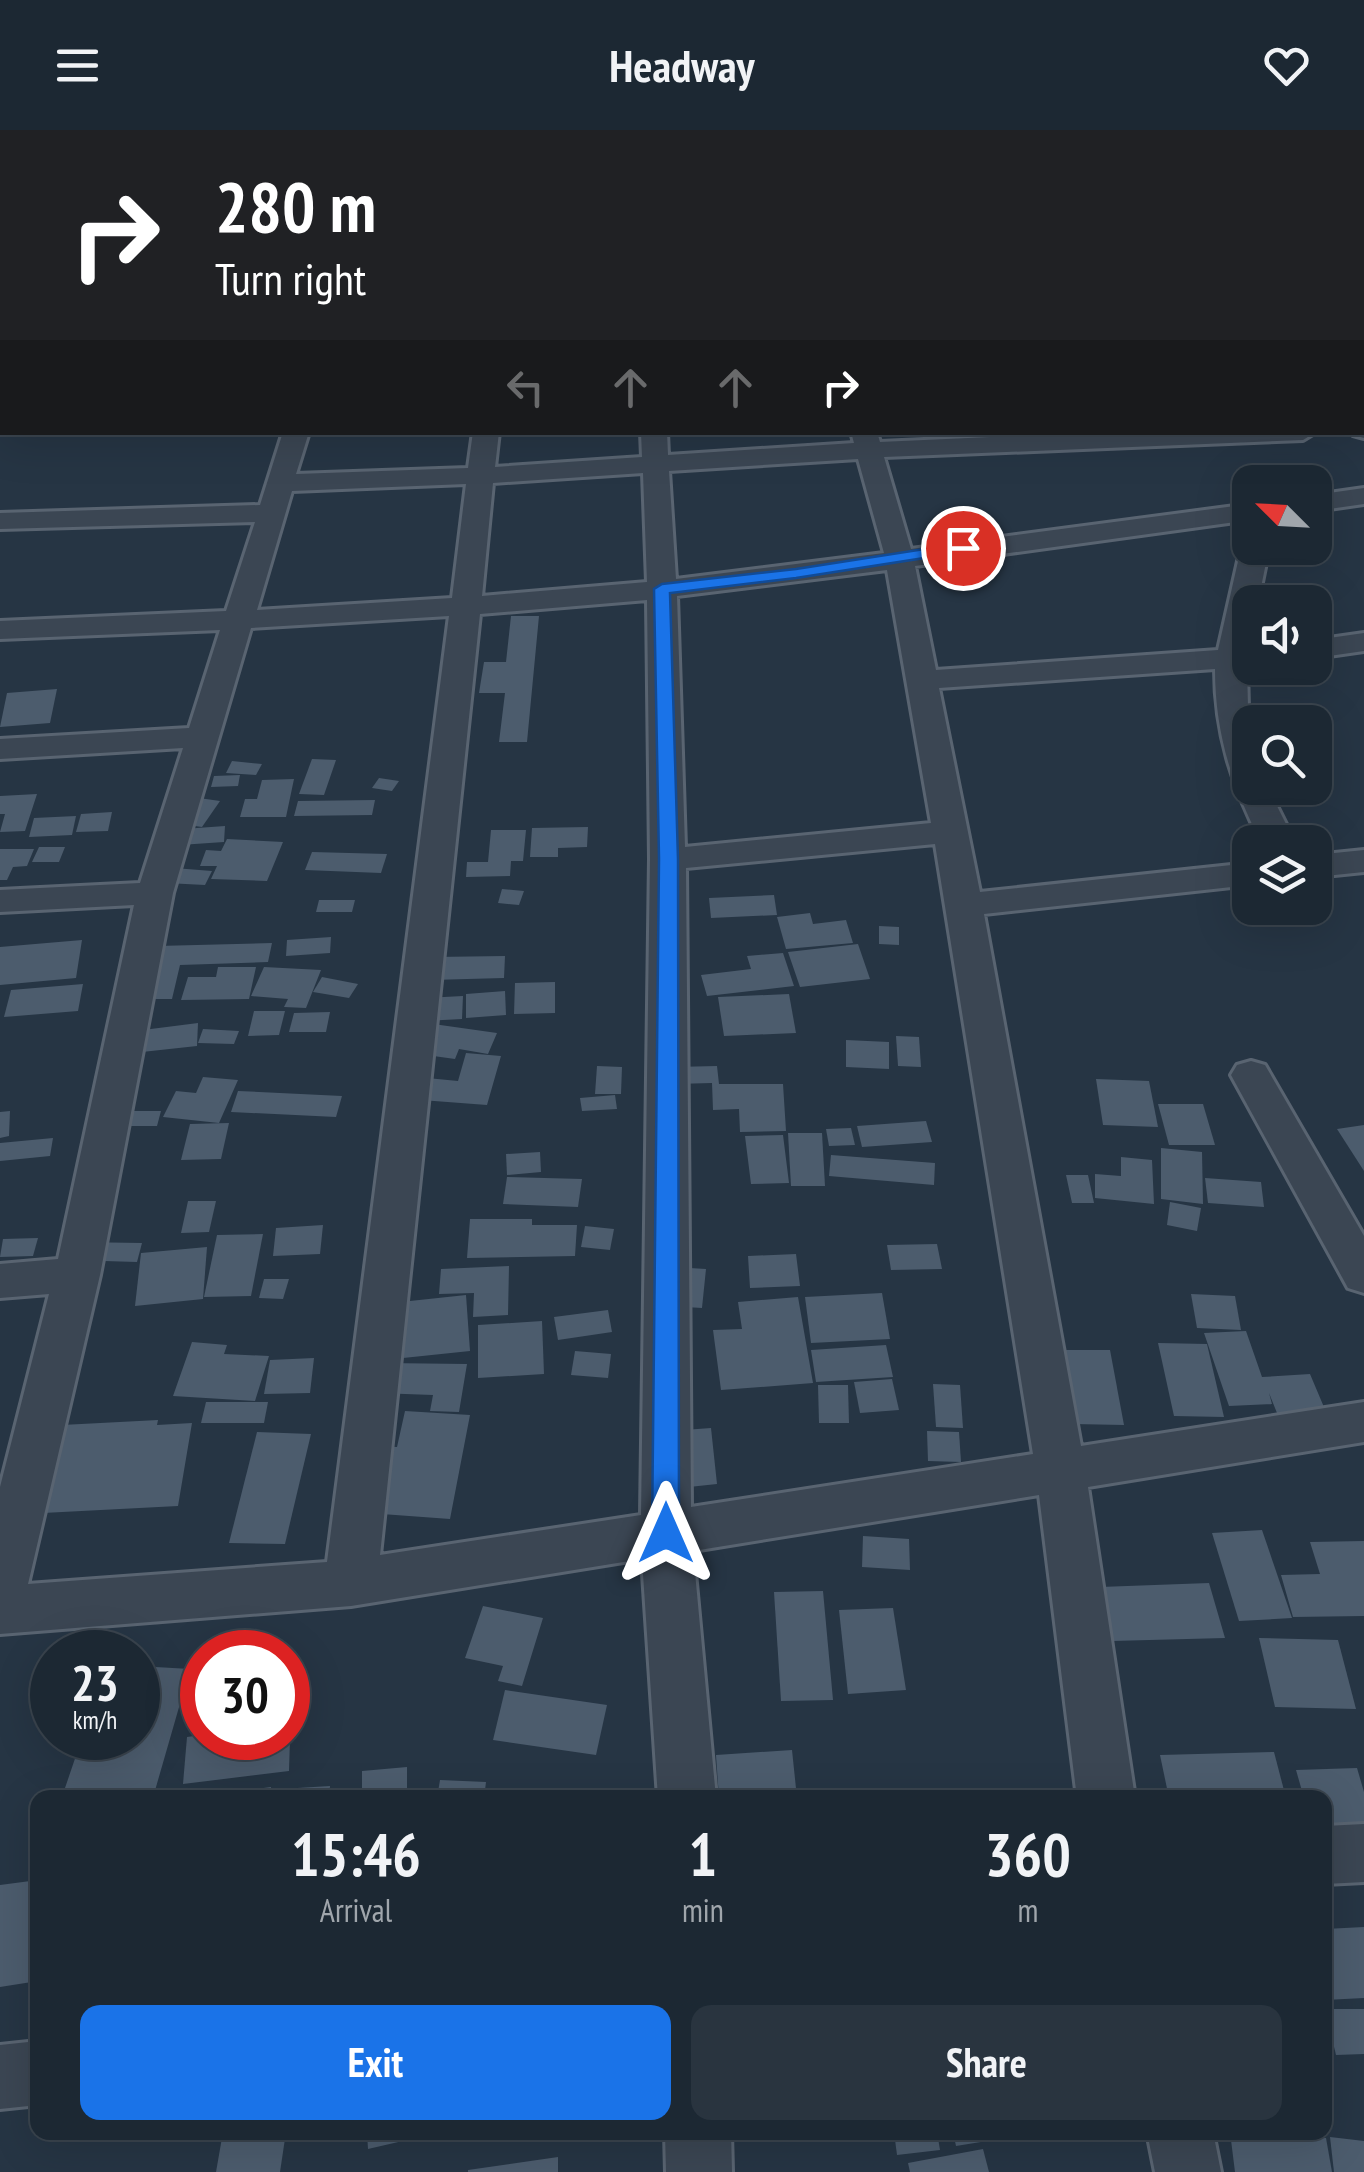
<!DOCTYPE html>
<style>
:root{--surface:#1c2833;--page:#29343f;--text:#f1f3f6;--muted:#a0a6ac;--line:#3a444e;--accent:#1a73e8}
body{margin:0;font-family:"PT Sans Narrow",sans-serif;background:var(--page);color:var(--text);height:100vh;display:flex;flex-direction:column;font-size:38px;white-space:nowrap}
*{box-sizing:border-box;margin:0}
p{font-size:32px;color:var(--muted)}
.icon{flex:none;width:55px;height:55px;fill:none;stroke:currentColor;stroke-width:2;stroke-linecap:round;stroke-linejoin:round}
.map{position:relative;flex:1;overflow:hidden}
.sheet{position:absolute;left:30px;top:1660px;width:1302px;height:350px;display:flex;flex-direction:column;background:var(--surface);border-radius:20px;box-shadow:0 10px 40px #0002,0 0 0 2px var(--line)}
.sheet>*{flex:none}
.guide{position:absolute;left:0px;top:0px;width:1365px;height:305px;box-shadow:0 10px 40px #0002,0 0 0 2px var(--line);background:#202124;color:#fff;overflow:hidden}
.needle{width:65px;rotate:294deg}
.tools{position:absolute;left:1232px;top:335px;display:grid;gap:20px}
.tools a{display:grid;place-items:center;width:100px;height:100px;border-radius:20px;background:var(--surface);box-shadow:0 10px 40px #0002,0 0 0 2px var(--line);font-size:50px}
.speed{position:absolute;left:30px;top:1500px;display:flex;gap:20px;font-size:50px;font-weight:700;text-align:center}
.speed>*{display:grid;place-content:center;width:130px;height:130px;border-radius:50%;background:var(--surface);box-shadow:0 10px 40px #0002,0 0 0 2px var(--line);line-height:1}
.speed small{font-size:25px;font-weight:400}
.speed .limit{border:15px solid #d22;background:#fff;color:#111}
.pin{position:absolute;display:grid;place-items:center;width:85px;height:85px;color:#fff;margin:-42px;border:5px solid #fff;border-radius:50%;box-shadow:0 2px 10px #0007}
.me{position:absolute;width:110px;margin:-55px;rotate:0deg;stroke-linejoin:round;filter:drop-shadow(0 0 8px #0008)}
.turn{display:flex;align-items:center;gap:35px;height:210px;padding:0 50px;font-size:45px}
.turn .icon{width:130px;height:130px;stroke-width:2.5}
.turn b{display:block;font-size:70px;line-height:85px}
.lanes{display:flex;align-items:center;height:95px;padding:0 50px;background:#0003;justify-content:center;gap:50px;direction:ltr}
.lanes .off{opacity:.35}
.eta{display:flex;justify-content:space-evenly;align-items:center;height:170px;text-align:center}
.eta b{font-size:60px;font-weight:800;line-height:70px}
.button{display:flex;gap:20px;margin-top:auto;padding:20px 50px}
.button a{flex:1;height:115px;border-radius:20px;background:var(--accent);color:#fff;font-size:40px;font-weight:800;line-height:115px;text-align:center}
.button a+a{background:var(--page);color:var(--text)}
header{display:flex;justify-content:space-between;align-items:center;height:130px;padding:0 50px;background:var(--surface);font-size:45px;font-weight:800}
.map>svg:first-child{display:block}
.building{fill:#4c5c6d}
.lines{fill:none;stroke-linecap:round;stroke-linejoin:round}
.street-casing{stroke:#596471;stroke-width:6}
.secondary-casing{stroke:#596471;stroke-width:5}
.street{fill:#3b4653;fill-rule:evenodd}
.secondary{fill:#495666;fill-rule:evenodd}
.route{fill:#1a73e8;stroke:#114b97;stroke-width:2.5}
</style>
<header><svg class="icon" aria-label="menu" viewBox="0 0 24 24"><path d="M4 6h16M4 12h16M4 18h16"/></svg>Headway<svg class="icon" aria-label="heart" viewBox="0 0 24 24"><path d="M12 20l-8-8c-3-5 5-10 8-4 3-6 11-1 8 4z"/></svg></header>
<div class="map">
<svg width="1364" height="2042" viewBox="0 0 1364 2042">
<rect width="100%" height="100%" fill="#263544"/>
<g class="building">
<path d="M511 486H539L527 612H499L505 563H479L484 532H506Z"/>
<path d="M57 559 50 593 0 597 7 563Z"/>
<path d="M312 629 336 630 324 665 299 664Z"/>
<path d="M232 631 262 634 256 645 226 643Z"/>
<path d="M240 645 238 656 211 657 214 646Z"/>
<path d="M379 648 399 651 392 661 372 658Z"/>
<path d="M294 649 286 687H240L245 669H257L262 650Z"/>
<path d="M37 664 25 701 0 702 5 684H0V666Z"/>
<path d="M199 668 220 671 202 697 181 694Z"/>
<path d="M375 670 372 685 294 686 298 671Z"/>
<path d="M112 682 108 701 76 702 81 684Z"/>
<path d="M76 686 72 705 29 707 34 688Z"/>
<path d="M225 696 224 712 180 715 183 699Z"/>
<path d="M588 697 587 717 558 718V727H530L532 698Z"/>
<path d="M491 700H526L523 731H511L510 746 466 747 467 732H488Z"/>
<path d="M227 709 283 712 267 751 211 749 217 736H200L206 720 221 721Z"/>
<path d="M39 717H65L59 732H32Z"/>
<path d="M0 719H34L27 736 13 737 7 750H0Z"/>
<path d="M312 722 387 724 381 743 305 740Z"/>
<path d="M174 738 212 741 205 755 166 753Z"/>
<path d="M502 759 524 761 519 775 498 773Z"/>
<path d="M774 765 777 785 711 788 709 768Z"/>
<path d="M319 770H355L352 782H316Z"/>
<path d="M810 783 813 794 846 790 853 813 786 819 777 787Z"/>
<path d="M879 796 899 797V815L879 814Z"/>
<path d="M331 807 330 823 286 826 287 810Z"/>
<path d="M82 810 76 848 0 855V817Z"/>
<path d="M272 813 268 832 180 835 172 869H143L157 816Z"/>
<path d="M858 814 870 849 800 857 788 822Z"/>
<path d="M783 823 794 856 707 866 701 845 751 839 747 826Z"/>
<path d="M505 826 504 848 431 850 434 827Z"/>
<path d="M218 837H256L249 869 181 870 188 847H216Z"/>
<path d="M264 837 321 840 306 878 284 877 288 869 251 866Z"/>
<path d="M322 847 358 854 349 868 313 862Z"/>
<path d="M555 852V883L514 884 515 853Z"/>
<path d="M83 854 78 881 4 887 11 860Z"/>
<path d="M505 861 506 885 466 888V864Z"/>
<path d="M789 864 796 903 724 906 718 867Z"/>
<path d="M463 866 462 889 424 891 425 868Z"/>
<path d="M254 881H285L279 905 248 906Z"/>
<path d="M330 882 326 902H289L294 883Z"/>
<path d="M405 890 497 903 488 924 459 919 455 929 390 920Z"/>
<path d="M198 893 197 916 142 922 143 900Z"/>
<path d="M203 899 239 901 234 914 198 913Z"/>
<path d="M896 906 919 907 921 937 898 936Z"/>
<path d="M846 910 889 912V939L846 937Z"/>
<path d="M466 923 501 926 487 975 421 970 427 948 458 951Z"/>
<path d="M597 936 622 937 621 964H595Z"/>
<path d="M717 936 719 954H783L786 1001 740 1002 739 979 713 980 712 953 675 954 674 937Z"/>
<path d="M203 947 238 950 219 993 163 987 176 961 196 963Z"/>
<path d="M1096 949 1149 951 1158 997 1103 995Z"/>
<path d="M238 961 342 966 336 987 231 982Z"/>
<path d="M615 965 617 979 582 981 580 968Z"/>
<path d="M1158 974H1203L1215 1015H1169Z"/>
<path d="M10 981 9 1006 0 1008V982Z"/>
<path d="M119 981H161L157 996H114Z"/>
<path d="M926 991 932 1012 862 1017 857 996Z"/>
<path d="M229 993 221 1029 181 1030 190 994Z"/>
<path d="M1364 995V1041L1337 999Z"/>
<path d="M851 998 855 1015 829 1016 826 999Z"/>
<path d="M788 1003H822L825 1056H791Z"/>
<path d="M783 1005 789 1053 751 1054 745 1006Z"/>
<path d="M53 1008 50 1026 0 1031V1013Z"/>
<path d="M1161 1018 1202 1022 1203 1074 1161 1069Z"/>
<path d="M540 1022 541 1042 507 1045 506 1024Z"/>
<path d="M831 1025 935 1033 934 1055 829 1046Z"/>
<path d="M1121 1027 1152 1030 1154 1074 1095 1068V1044L1121 1046Z"/>
<path d="M1066 1045H1088L1094 1073H1072Z"/>
<path d="M507 1047 582 1049 578 1077 503 1074Z"/>
<path d="M1205 1048 1261 1052 1264 1077 1208 1073Z"/>
<path d="M188 1071H216L209 1102 181 1103Z"/>
<path d="M1170 1072 1201 1078 1197 1101 1167 1095Z"/>
<path d="M470 1089H532V1095H577L575 1126 467 1128Z"/>
<path d="M323 1095 320 1124 273 1126 276 1098Z"/>
<path d="M585 1096 614 1099 610 1120 581 1117Z"/>
<path d="M263 1104 251 1166 204 1167 217 1105Z"/>
<path d="M38 1108 33 1126 0 1127 3 1109Z"/>
<path d="M78 1112 142 1113 137 1132 71 1130Z"/>
<path d="M937 1114 942 1139 891 1140 887 1115Z"/>
<path d="M207 1117 203 1169 135 1176 141 1123Z"/>
<path d="M796 1124 800 1156 750 1158 748 1126Z"/>
<path d="M509 1136 508 1185 473 1187 474 1163 439 1164 441 1139Z"/>
<path d="M673 1137 706 1139 702 1178 669 1176Z"/>
<path d="M264 1149H289L283 1169 259 1168Z"/>
<path d="M882 1163 890 1209 811 1213 805 1167Z"/>
<path d="M1191 1164 1235 1166 1241 1200 1197 1198Z"/>
<path d="M466 1165 470 1221 384 1230 382 1174Z"/>
<path d="M798 1167 813 1253 721 1260 713 1200 742 1199 738 1172Z"/>
<path d="M608 1180 612 1202 558 1210 554 1187Z"/>
<path d="M542 1191 544 1244 478 1248V1195Z"/>
<path d="M1246 1201 1262 1247 1310 1244 1329 1289 1281 1293 1269 1263 1272 1274 1229 1276 1204 1203Z"/>
<path d="M192 1212 227 1215 224 1224 269 1226 255 1271 173 1266Z"/>
<path d="M1158 1213 1207 1214 1224 1287 1174 1286Z"/>
<path d="M886 1215 893 1247 816 1252 811 1220Z"/>
<path d="M1061 1220H1110L1124 1295 1073 1294Z"/>
<path d="M575 1221 611 1224 608 1248 571 1245Z"/>
<path d="M314 1228 310 1263 264 1264 270 1230Z"/>
<path d="M384 1233 467 1234 459 1282 430 1281 433 1265 377 1263Z"/>
<path d="M892 1249 899 1280 860 1283 854 1252Z"/>
<path d="M933 1254 960 1255 963 1298 936 1297Z"/>
<path d="M818 1255H848L849 1293H819Z"/>
<path d="M206 1272H268L264 1293H201Z"/>
<path d="M405 1281 470 1285 450 1389 368 1383 361 1315 397 1317Z"/>
<path d="M158 1290 157 1295 192 1293 178 1376 43 1383 62 1295Z"/>
<path d="M711 1298 717 1354 689 1357 684 1300Z"/>
<path d="M927 1301 959 1302 961 1332 928 1331Z"/>
<path d="M257 1302 311 1304 285 1414 229 1413Z"/>
<path d="M1262 1400 1292 1488 1239 1491 1212 1403Z"/>
<path d="M863 1406 909 1409 910 1440 862 1437Z"/>
<path d="M1364 1411V1486L1293 1487 1281 1445 1320 1444 1310 1412Z"/>
<path d="M1209 1453 1225 1508 1112 1511 1100 1457Z"/>
<path d="M823 1461 833 1570 781 1571 774 1462Z"/>
<path d="M483 1476 543 1488 522 1556 498 1551 503 1536 465 1528Z"/>
<path d="M893 1478 906 1560 848 1564 839 1480Z"/>
<path d="M1259 1508 1338 1510 1356 1579 1275 1577Z"/>
<path d="M138 1536 190 1539 154 1664 65 1658 82 1608H138Z"/>
<path d="M505 1560 607 1575 596 1625 493 1610Z"/>
<path d="M202 1605 290 1608 289 1641 183 1654 187 1607Z"/>
<path d="M792 1620 797 1668H719L716 1625Z"/>
<path d="M1274 1622 1286 1668H1169L1160 1625Z"/>
<path d="M407 1637V1668H362V1641Z"/>
<path d="M1357 1638 1364 1662V1704L1325 1705V1668H1304L1296 1640Z"/>
<path d="M440 1650 486 1652 484 1668H437Z"/>
<path d="M330 1656 329 1668H280L281 1659Z"/>
<path d="M271 1657V1668H209V1665Z"/>
<path d="M38 1750V1851L0 1857V1755Z"/>
<path d="M1364 1797V1868L1325 1870V1799Z"/>
<path d="M1325 1879H1364V1924L1336 1925Z"/>
<path d="M223 2002H286L280 2042H216Z"/>
<path d="M367 2002H433V2004L368 2019Z"/>
<path d="M894 2002H937L940 2020 897 2025Z"/>
<path d="M953 2002H1025V2005L956 2016Z"/>
<path d="M1230 2002 1326 2008 1332 2042H1235Z"/>
<path d="M1330 2007 1364 2011V2042H1334Z"/>
<path d="M983 2019 989 2042H910L908 2033Z"/>
<path d="M558 2027V2042H468V2040Z"/>
</g>
<g class="lines">
<defs>
<g id="street">
<path d="M1152 0H1171L1172 2H1153Z"/>
<rect x="0" y="220" width="2" height="14"/>
<rect x="1362" y="243" width="2" height="14"/>
<rect x="0" y="286" width="2" height="16"/>
<path d="M1362 292 1364 308 1353 305 1351 302H1362Z"/>
<path d="M283 302H309L296 344 468 338 473 302H499L495 337 642 327 641 302H667L668 325 854 313 851 302H877L880 312 1103 302H1316L1303 310 884 327 911 419 1250 374V390L915 436 936 540 1218 520 1241 418 1250 411V418H1269L1258 472H1250V536L1247 537 1250 658H1268L1295 712H1261C1232 656 1215 603 1215 539L939 558 980 762 1250 733V755L984 784 1081 1316 1364 1272V1312L1088 1357 1135 1668H1077L1039 1365 693 1421 716 1668H658L642 1429 351 1476 0 1504V1357L49 1164 0 1168V1134L58 1129 134 775 0 782V760L140 753 183 618 0 629V609L189 598 220 500 0 509V491L226 481 255 392 0 399V383L260 375ZM858 329 884 423 676 449 669 341ZM643 343 647 452 482 466 493 353ZM466 354 452 468 257 480 292 361ZM887 440 931 693 685 717 677 466ZM647 470 650 729 641 1385 380 1425 480 484ZM449 486 327 1432 28 1454 100 1145 173 763 251 498ZM935 714 1033 1324 691 1377 686 738Z"/>
<path d="M1364 358V374L1315 381V365Z"/>
<path d="M1364 503V521L1315 528V510Z"/>
<path d="M1364 720V742L1315 747V725Z"/>
<path d="M1251 931 1265 935 1364 1106V1163L1348 1158 1231 945 1237 935Z"/>
<path d="M1364 1694V1752L1325 1754V1696Z"/>
<path d="M38 1911V1975L0 1979V1915Z"/>
<path d="M665 2002H731L732 2042H666Z"/>
<path d="M1147 2002H1213L1221 2042H1155Z"/>
</g>
<g id="secondary">
<rect x="0" y="95" width="2" height="16"/>
<rect x="1362" y="173" width="2" height="18"/>
<path d="M0 246 2 247V266H0Z"/>
</g>
</defs>
<use href="#street" class="street-casing"/>
<use href="#secondary" class="secondary-casing"/>
<use href="#street" class="street"/>
<use href="#secondary" class="secondary"/>
</g>
<path class="route" d="M963 413 971 418 969 421 796 448 670 463 678 729 679 1403 675 1412 666 1415 656 1412 652 1403 659 729 654 459 662 454 796 439Z"/>
</svg>
<div class="tools">
<a><svg class="needle" viewBox="-14 -14 28 28"><path d="M0-13l5 13h-10z" fill="#e53935"/><path d="M0 13l5-13h-10z" fill="#a0a6ac"/></svg></a>
<a><svg class="icon" aria-label="sound" viewBox="0 0 24 24"><path d="M4 9h4l5-4v14l-5-4H4zM17 9q2 3 0 6"/></svg></a>
<a><svg class="icon" aria-label="search" viewBox="0 0 24 24"><circle cx="10" cy="10" r="6"/><path d="M15 15l6 6"/></svg></a>
<a><svg class="icon" aria-label="layers" viewBox="0 0 24 24"><path d="M12 4l9 5-9 5-9-5zM3 14l9 5 9-5"/></svg></a>
</div>
<div class="speed"><div>23<small>km/h</small></div><div class="limit">30</div></div>
<div class="pin" style="left:963px;top:418px;background:#d93025"><svg class="icon" aria-label="arrive" viewBox="0 0 24 24"><path d="M6 21V4h12l-3 4 3 4H6"/></svg></div>
<svg class="me" style="left:666px;top:1403px" viewBox="-20 -20 40 40"><path d="M0-17L14 15 0 8-14 15z" fill="#1a73e8" stroke="#fff" stroke-width="4"/></svg>
<div class="guide">
<div class="turn"><svg class="icon" aria-label="right" viewBox="0 0 24 24"><path d="M7 20v-9h11M14 6l5 5-5 5"/></svg><div><b>280 m</b>Turn right</div></div>
<div class="lanes"><svg class="icon off" aria-label="left" viewBox="0 0 24 24"><path d="M17 20v-9H6M10 6l-5 5 5 5"/></svg><svg class="icon off" aria-label="ahead" viewBox="0 0 24 24"><path d="M12 20V5M6 11l6-6 6 6"/></svg><svg class="icon off" aria-label="ahead" viewBox="0 0 24 24"><path d="M12 20V5M6 11l6-6 6 6"/></svg><svg class="icon" aria-label="right" viewBox="0 0 24 24"><path d="M7 20v-9h11M14 6l5 5-5 5"/></svg></div>
</div>
<section class="sheet">
<div class="eta">
<div><b>15:46</b><p>Arrival</p></div>
<div><b>1</b><p>min</p></div>
<div><b>360</b><p>m</p></div>
</div>
<div class="button"><a>Exit</a><a>Share</a></div>
</section>
</div>
